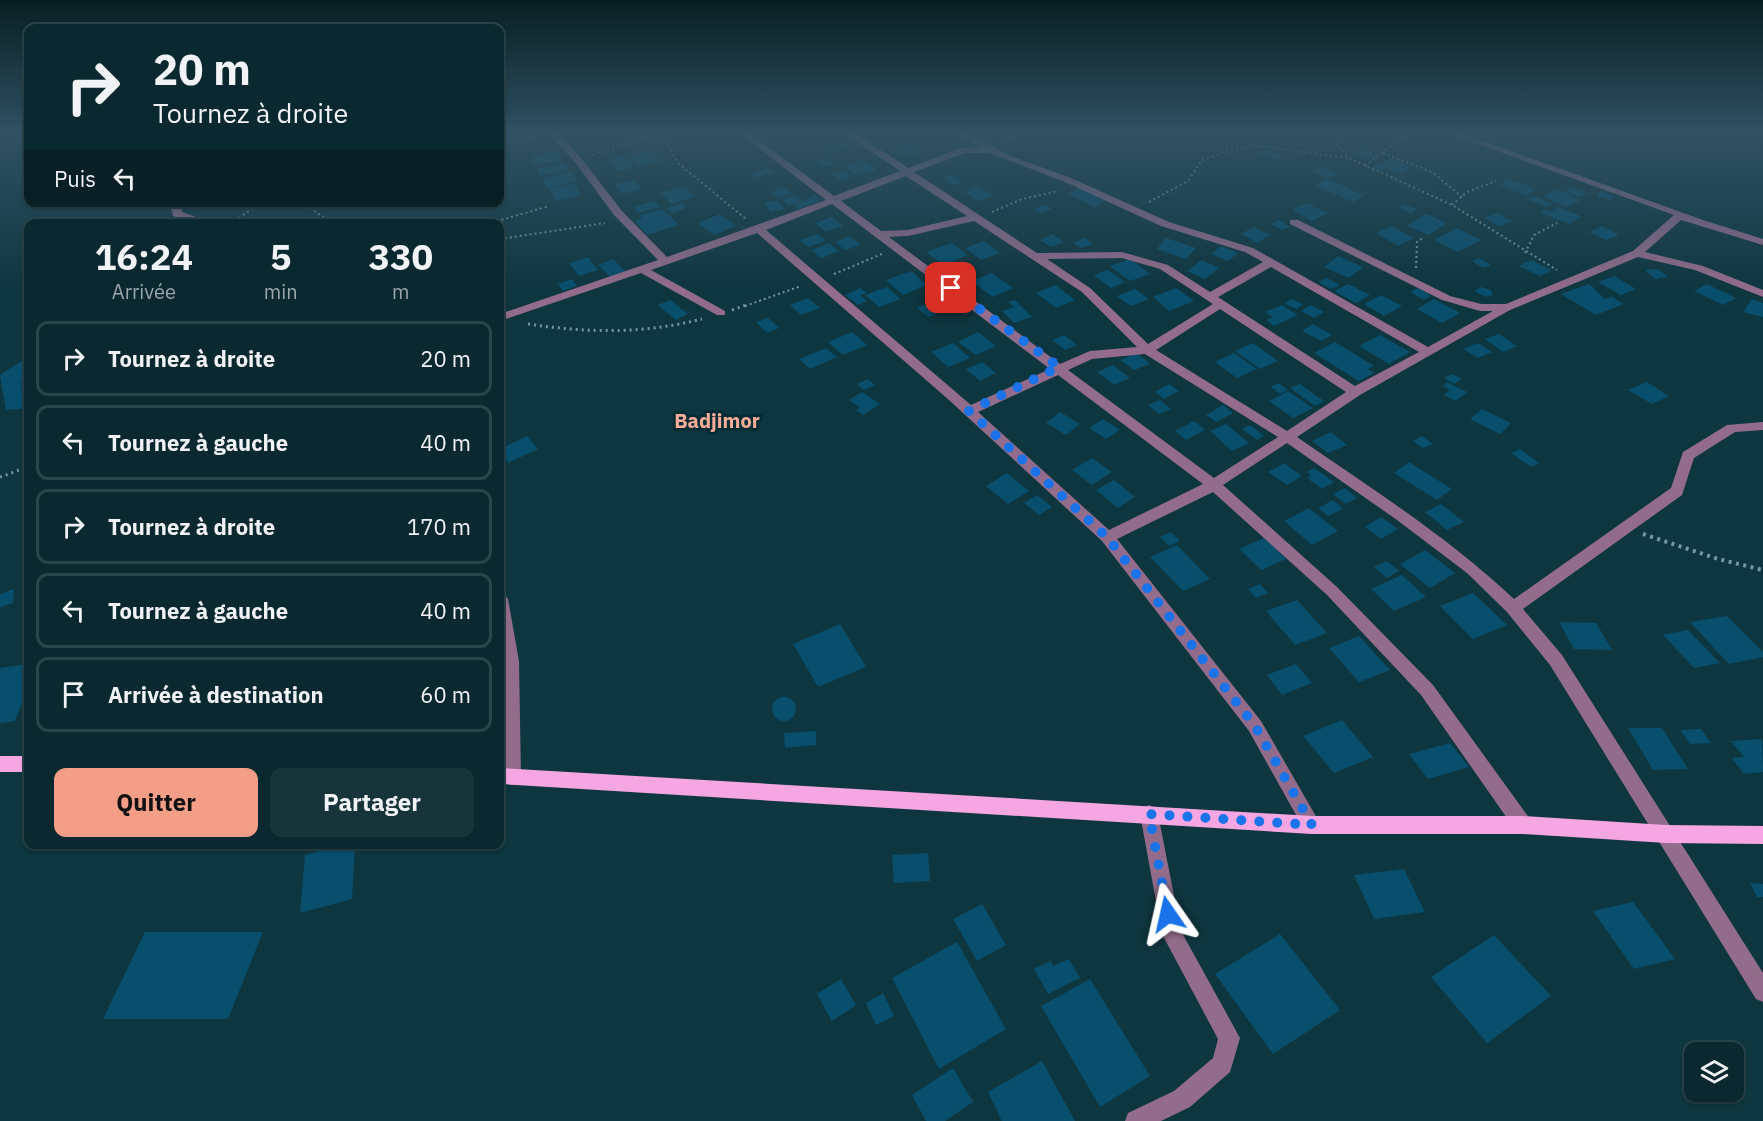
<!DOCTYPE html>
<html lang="fr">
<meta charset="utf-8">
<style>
:root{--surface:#0a282f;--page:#18343b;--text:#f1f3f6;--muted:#99a6aa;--line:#2a444b;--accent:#f49e88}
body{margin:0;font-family:"IBM Plex Sans",sans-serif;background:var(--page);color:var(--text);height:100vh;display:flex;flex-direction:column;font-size:22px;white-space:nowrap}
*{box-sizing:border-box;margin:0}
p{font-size:20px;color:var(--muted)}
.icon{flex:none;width:33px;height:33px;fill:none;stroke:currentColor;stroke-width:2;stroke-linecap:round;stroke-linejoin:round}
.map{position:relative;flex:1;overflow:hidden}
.drawer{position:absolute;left:24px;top:219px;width:480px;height:630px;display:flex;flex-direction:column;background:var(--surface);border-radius:12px;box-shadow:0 2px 4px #0004,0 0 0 2px var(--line)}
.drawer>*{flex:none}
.hud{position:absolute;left:24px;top:24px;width:480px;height:183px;border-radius:12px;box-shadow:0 2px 4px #0004,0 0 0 2px var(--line);background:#0a282f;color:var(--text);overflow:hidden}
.buttons{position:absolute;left:1684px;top:1042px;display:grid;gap:12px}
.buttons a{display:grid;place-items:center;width:60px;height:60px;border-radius:12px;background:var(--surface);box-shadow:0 2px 4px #0004,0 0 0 2px var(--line);font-size:30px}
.pin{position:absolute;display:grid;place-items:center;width:51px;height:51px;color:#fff;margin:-26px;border-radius:12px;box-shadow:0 3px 9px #0006}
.me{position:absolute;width:66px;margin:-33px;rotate:349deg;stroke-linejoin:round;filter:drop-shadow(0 0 4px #0008)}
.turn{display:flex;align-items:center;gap:21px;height:126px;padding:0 30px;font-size:27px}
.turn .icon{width:78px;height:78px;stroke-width:2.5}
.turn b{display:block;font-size:42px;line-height:51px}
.then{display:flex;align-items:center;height:57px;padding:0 30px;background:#0003;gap:12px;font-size:22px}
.eta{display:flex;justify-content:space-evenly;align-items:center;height:102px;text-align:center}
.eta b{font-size:36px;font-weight:800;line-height:42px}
.action{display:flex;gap:12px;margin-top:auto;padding:12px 30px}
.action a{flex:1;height:69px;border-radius:12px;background:var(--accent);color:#111;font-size:24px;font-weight:800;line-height:69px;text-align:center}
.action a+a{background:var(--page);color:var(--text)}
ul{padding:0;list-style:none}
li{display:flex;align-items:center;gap:18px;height:75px;margin:0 12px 9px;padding:0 18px;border:3px solid var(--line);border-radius:12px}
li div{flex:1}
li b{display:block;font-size:22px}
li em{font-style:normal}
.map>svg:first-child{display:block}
.building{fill:#084e6d}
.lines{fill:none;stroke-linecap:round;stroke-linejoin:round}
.path-far2{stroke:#7298a1;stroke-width:2;stroke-dasharray:2 3;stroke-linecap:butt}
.path-far1{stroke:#7298a1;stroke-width:3;stroke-dasharray:2 4;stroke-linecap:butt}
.path{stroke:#7298a1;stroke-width:4;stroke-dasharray:3 4.5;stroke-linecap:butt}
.minor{fill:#926c8a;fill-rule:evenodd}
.major{fill:#f5a6e3;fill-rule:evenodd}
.route{stroke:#1a73e8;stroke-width:10;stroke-dasharray:0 18}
.labels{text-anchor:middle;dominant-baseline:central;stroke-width:6;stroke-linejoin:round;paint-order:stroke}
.quarter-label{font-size:20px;font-weight:bold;fill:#fdac97;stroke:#022c34}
</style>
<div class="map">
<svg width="1763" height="1121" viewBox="0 0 1763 1121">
<rect width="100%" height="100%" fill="#0e363f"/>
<g class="building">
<path d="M841 143 846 148 830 152 826 148Z"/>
<path d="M912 144 923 151 907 157 896 151Z"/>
<path d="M1362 148 1379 155 1369 160 1352 153Z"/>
<path d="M1268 149 1283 157 1275 160 1260 153Z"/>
<path d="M557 151 563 160 536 166 530 157Z"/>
<path d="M650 151 660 161 639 167 629 156Z"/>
<path d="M625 155 635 167 618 171 608 160Z"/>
<path d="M828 158 835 164 821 168 814 162Z"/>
<path d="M1390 158 1412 167 1400 174 1386 168 1382 171 1373 167Z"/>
<path d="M865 160 877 170 857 176 845 166Z"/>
<path d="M564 163 568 170 540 176 537 169Z"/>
<path d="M1324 167 1337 174 1326 178 1313 171Z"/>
<path d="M767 168 774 172 757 178 751 174Z"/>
<path d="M844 171 852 177 841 181 833 175Z"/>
<path d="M567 172 573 173 577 181 547 188 542 179Z"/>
<path d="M953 175 963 182 954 185 944 178Z"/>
<path d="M1327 179 1364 195 1353 202 1316 186Z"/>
<path d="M1509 179 1536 189 1527 196 1500 185Z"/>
<path d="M634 180 641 189 622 194 615 184Z"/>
<path d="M574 183 581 195 556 201 549 189Z"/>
<path d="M685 186 695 197 671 204 661 193Z"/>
<path d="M979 186 993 196 978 201 964 192Z"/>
<path d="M785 187 793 194 778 198 771 192Z"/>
<path d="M1080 187 1107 199 1095 207 1068 194Z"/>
<path d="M1572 187 1586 192 1580 197 1566 192Z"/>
<path d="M1556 189 1581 200 1568 207 1543 197Z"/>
<path d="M1601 191 1615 196 1610 200 1596 196Z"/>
<path d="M796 195 803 201 789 206 781 199Z"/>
<path d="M815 195 822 200 798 209 794 206Z"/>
<path d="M1534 196 1552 204 1547 207 1529 200Z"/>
<path d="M778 200 785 209 771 212 764 203Z"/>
<path d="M655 201 660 207 638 213 633 207Z"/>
<path d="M682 203 686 208 672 213 667 208Z"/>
<path d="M1307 203 1327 213 1312 221 1292 210Z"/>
<path d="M1403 204 1417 209 1411 213 1398 208Z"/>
<path d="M1045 205 1052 209 1040 213 1033 209Z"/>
<path d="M1557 207 1581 216 1570 224 1540 213 1544 209 1551 212Z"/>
<path d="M663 209 679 225 647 235 635 221 642 218 640 215Z"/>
<path d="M1497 213 1512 221 1499 226 1484 218Z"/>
<path d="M720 214 736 226 714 235 698 223Z"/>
<path d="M1426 214 1447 223 1428 235 1407 226Z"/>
<path d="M832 217 843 226 826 232 815 223Z"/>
<path d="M1279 220 1290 227 1282 230 1271 224Z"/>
<path d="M1391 226 1414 238 1398 246 1376 233Z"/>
<path d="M1602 226 1619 235 1606 240 1589 232Z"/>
<path d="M1254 227 1270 235 1257 243 1241 234Z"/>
<path d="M1457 228 1481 240 1458 252 1434 240Z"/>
<path d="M818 234 826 241 808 247 800 240Z"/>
<path d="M1052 234 1064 242 1051 247 1040 240Z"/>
<path d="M850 236 860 245 845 250 835 242Z"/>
<path d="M1085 238 1093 244 1081 248 1073 243Z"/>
<path d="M1166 238 1196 248 1186 259 1157 249Z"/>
<path d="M984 241 1000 253 981 260 965 248Z"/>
<path d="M829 243 839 251 821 258 811 250Z"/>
<path d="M952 243 968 255 943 265 926 252Z"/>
<path d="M1221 246 1238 253 1228 261 1211 254Z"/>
<path d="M1338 256 1363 267 1349 278 1324 267Z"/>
<path d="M588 257 598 270 579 276 569 263Z"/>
<path d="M1479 258 1491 265 1483 268 1472 261Z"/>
<path d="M613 259 625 271 610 277 598 265Z"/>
<path d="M1130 259 1150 274 1130 281 1110 266Z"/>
<path d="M1202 260 1219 268 1205 279 1187 271Z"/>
<path d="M1531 260 1552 270 1540 276 1519 266Z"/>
<path d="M1658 269 1668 277 1655 279 1645 270Z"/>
<path d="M1108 270 1125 282 1111 288 1094 275Z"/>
<path d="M911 271 927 285 903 295 886 280Z"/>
<path d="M992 273 1013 288 993 297 972 281Z"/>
<path d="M1614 276 1636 289 1621 295 1598 282Z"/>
<path d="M1327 278 1340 285 1331 289 1318 282Z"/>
<path d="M572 279 577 286 563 291 558 284Z"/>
<path d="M1348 284 1370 295 1356 303 1334 291Z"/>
<path d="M1589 284 1605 299 1612 297 1624 304 1596 315 1561 294Z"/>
<path d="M1707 284 1736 298 1723 305 1694 291Z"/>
<path d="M1055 285 1075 300 1056 308 1036 293Z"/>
<path d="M887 287 901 299 879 307 865 295Z"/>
<path d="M1481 287 1491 290 1493 295 1486 297 1474 291Z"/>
<path d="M860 288 867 293 860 295 867 301 858 305 845 295Z"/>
<path d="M1176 288 1194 301 1169 311 1153 297Z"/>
<path d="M1418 288 1431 296 1424 300 1410 292Z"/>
<path d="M1135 289 1149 299 1131 306 1117 296Z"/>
<path d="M1381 295 1402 306 1384 316 1364 304Z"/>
<path d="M808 298 820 308 801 315 790 305Z"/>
<path d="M1291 299 1303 304 1297 309 1285 304Z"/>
<path d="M1434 299 1460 313 1442 323 1417 309Z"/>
<path d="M1752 299 1763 303V317L1743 312Z"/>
<path d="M670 300 688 314 676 320 658 305Z"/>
<path d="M1015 300 1032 317 1014 323 1002 311 1014 307 1008 302Z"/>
<path d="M931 302 942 311 929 317 917 308Z"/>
<path d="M1282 305 1298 315 1274 326 1266 320 1273 317 1265 312Z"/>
<path d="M1311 305 1324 312 1314 318 1301 311Z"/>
<path d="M768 318 779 328 767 333 756 322Z"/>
<path d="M1313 324 1332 335 1321 341 1302 331Z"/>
<path d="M852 332 867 345 843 355 828 342Z"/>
<path d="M978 332 996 346 976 355 958 342Z"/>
<path d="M1499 334 1517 346 1503 352 1485 339Z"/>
<path d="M1064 335 1077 345 1065 350 1052 340Z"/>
<path d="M1380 335 1410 352 1389 364 1359 346Z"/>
<path d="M1335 342 1374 366 1368 369 1374 373 1359 381 1314 353Z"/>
<path d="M953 343 970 358 948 367 931 352Z"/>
<path d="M1253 343 1278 361 1260 369 1235 351Z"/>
<path d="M1478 343 1492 352 1478 358 1463 349Z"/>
<path d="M826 348 837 357 810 369 799 359Z"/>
<path d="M1137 353 1150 364 1134 370 1120 360Z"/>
<path d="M1234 353 1257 369 1237 378 1215 362Z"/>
<path d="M28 357V376L21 382 22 392 28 391V408L6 410 0 375Z"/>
<path d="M982 362 996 373 980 381 966 369Z"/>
<path d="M1113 365 1130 378 1114 385 1097 372Z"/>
<path d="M1452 374 1462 379 1454 384 1444 378Z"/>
<path d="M868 379 875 385 864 390 857 384Z"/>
<path d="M1447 382 1467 392 1456 401 1444 395 1450 390 1443 386Z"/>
<path d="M1647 382 1669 396 1652 404 1628 390Z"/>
<path d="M1279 383 1288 390 1280 394 1271 387Z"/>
<path d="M1169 384 1179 391 1164 399 1155 392Z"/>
<path d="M1300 384 1324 401 1315 406 1290 388Z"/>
<path d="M1288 391 1313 408 1293 418 1269 401Z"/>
<path d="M862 392 880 404 863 415 856 410 860 408 849 400Z"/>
<path d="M1160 400 1171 409 1159 414 1148 405Z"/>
<path d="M1223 405 1233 413 1216 422 1206 415Z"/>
<path d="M1482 409 1511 423 1500 434 1470 419Z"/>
<path d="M1060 412 1080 424 1066 435 1046 423Z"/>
<path d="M1103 419 1120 430 1106 439 1089 428Z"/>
<path d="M1194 421 1205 430 1186 440 1175 431Z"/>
<path d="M1226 424 1249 443 1232 451 1210 431Z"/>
<path d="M1250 425 1264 436 1257 440 1242 429Z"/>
<path d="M1331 432 1347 445 1328 453 1312 441Z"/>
<path d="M527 436 538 449 508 463 500 449Z"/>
<path d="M1422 436 1433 444 1423 448 1413 441Z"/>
<path d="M1520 449 1539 463 1531 467 1511 453Z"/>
<path d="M1092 458 1112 472 1092 485 1072 470Z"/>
<path d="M1409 462 1452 489 1437 500 1394 473Z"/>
<path d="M1284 463 1302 476 1287 485 1268 472Z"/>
<path d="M1314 468 1334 482 1322 489 1307 478 1311 475 1307 472Z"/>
<path d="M1007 473 1029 491 1008 504 986 486Z"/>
<path d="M1114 480 1135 497 1118 508 1096 490Z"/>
<path d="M1345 488 1357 498 1346 504 1333 494Z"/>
<path d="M1037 495 1052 507 1039 515 1024 503Z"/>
<path d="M1333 500 1343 509 1328 516 1318 508Z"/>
<path d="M1441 504 1464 522 1447 530 1425 512Z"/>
<path d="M1309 508 1338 531 1312 545 1284 521Z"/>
<path d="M1381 517 1398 529 1381 539 1365 527Z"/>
<path d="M1171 532 1180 541 1169 546 1160 537Z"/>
<path d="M1264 538 1286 559 1261 570 1239 549Z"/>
<path d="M1177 545 1210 579 1183 591 1150 557Z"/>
<path d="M1425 550 1455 573 1430 588 1400 564Z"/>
<path d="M1387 561 1399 571 1387 578 1374 567Z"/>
<path d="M1402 575 1426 597 1394 611 1371 589Z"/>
<path d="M1260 584 1268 593 1256 598 1248 589Z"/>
<path d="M14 589 13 603 0 607V594Z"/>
<path d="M1473 593 1507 625 1473 639 1440 606Z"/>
<path d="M1297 600 1327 633 1295 645 1266 611Z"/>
<path d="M1727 616 1763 652V657L1729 664 1690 622Z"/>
<path d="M1559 622 1596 623 1612 650 1574 649Z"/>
<path d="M840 624 866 667 818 687 793 644Z"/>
<path d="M1688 630 1720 663 1694 668 1663 635Z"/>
<path d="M1359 636 1390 670 1359 682 1329 648Z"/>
<path d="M28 664V688L15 721 0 723V668Z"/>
<path d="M1296 664 1312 683 1282 695 1267 675Z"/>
<circle cx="784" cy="709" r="12"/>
<path d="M1342 720 1373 757 1334 773 1303 736Z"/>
<path d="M1628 728H1662L1688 769 1653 770Z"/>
<path d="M1701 729 1711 743 1690 744 1680 730Z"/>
<path d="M816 731V745L785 748 784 733Z"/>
<path d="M1762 739 1763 772 1744 774 1732 758 1744 757 1731 741Z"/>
<path d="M1450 743 1469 767 1428 779 1409 754Z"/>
<path d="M344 844H355L352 899 300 913 305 855Z"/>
<path d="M928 853 930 881 894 883 892 855Z"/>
<path d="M1404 869 1425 912 1374 919 1354 875Z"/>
<path d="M1750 883 1763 884V897H1757Z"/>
<path d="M1633 902 1675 959 1634 969 1593 911Z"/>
<path d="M982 904 1006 945 977 961 953 919Z"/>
<path d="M145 932H263L228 1019H103Z"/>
<path d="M1280 934 1340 1010 1273 1054 1215 974Z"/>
<path d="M1494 935 1551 996 1487 1043 1431 977Z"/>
<path d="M957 942 1006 1029 939 1069 892 978Z"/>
<path d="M1069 959 1080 978 1048 994 1034 969 1051 961 1053 966Z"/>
<path d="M841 979 856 1005 832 1021 817 994Z"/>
<path d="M1090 979 1150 1076 1100 1107 1041 1006Z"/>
<path d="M883 993 894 1016 876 1025 866 1003Z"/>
<path d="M1042 1061 1075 1121H1002L988 1092Z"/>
<path d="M953 1068 973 1102 945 1121H926L912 1095Z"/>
</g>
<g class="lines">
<g class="path-far2">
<path d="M660 133 679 164 746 219"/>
<path d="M1336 133 1337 144 1349 158 1452 205 1557 270"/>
<path d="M500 139 513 141"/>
<path d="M1004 140 1016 133"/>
<path d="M500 145 540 135"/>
<path d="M1383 153 1432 172 1462 197"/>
<path d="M593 155 663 133"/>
<path d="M1365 166 1404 135"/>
<path d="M302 202 323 217 357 224"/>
<path d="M1149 202 1188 181 1202 160 1229 151 1259 146 1348 158"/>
<path d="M1452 205 1467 192 1496 181"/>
<path d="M992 212 1022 199 1059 191"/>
<path d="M231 224 261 202"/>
<path d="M487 224 549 206"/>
<path d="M500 239 605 223"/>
<path d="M1525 253 1534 235 1557 223"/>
<path d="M1416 268 1417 242 1424 237"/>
<path d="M834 274 882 254"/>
<path d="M745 306 801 286"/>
</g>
<g class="path-far1">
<path d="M732 310 749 304"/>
<path d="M528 324C588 333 643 334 702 319"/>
<path d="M0 477 28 467"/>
</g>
<path class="path" d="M1643 534 1718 559 1763 570"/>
<g class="minor">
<path d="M548 133H558L581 158 622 211 667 257 826 200 739 133H749L834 196 900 171 844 133H855L908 168 961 148 980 147 957 133H969L1008 155 1071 178 1169 222 1253 248 1428 347 1493 311H1480L1442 300 1290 224V220H1298L1450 296 1481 304H1506L1633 251 1674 215 1447 133H1461L1703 220 1763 239V245L1681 220 1645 252 1703 266 1763 290V297L1695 270 1638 257 1510 310 1360 395 1297 437C1371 488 1448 537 1514 599L1671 488 1683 452 1727 425 1763 422V430L1735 432 1694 458 1682 495 1523 609 1562 655 1763 973V1002L1756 999 1550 665 1507 612 1467 573 1397 520 1287 443 1223 485 1337 587 1433 685 1530 819 1532 825 1530 831 1523 834 1516 831 1421 695 1327 595 1213 492 1117 539 1261 721 1321 825 1319 831 1312 834 1305 831 1249 731 1102 541 949 400 757 233 651 270 725 311V315H717L641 273 500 321V314L658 260 614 215 575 162ZM965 153H990L1065 182 1161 226 1245 252 1263 262 1210 292 1168 265 1122 252 1037 253 914 172ZM906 176 967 216 908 230 881 231 841 201ZM832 204 1050 369 971 405 766 230ZM974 221 1082 292 1137 347 1090 351 1060 364 889 237 908 236ZM1122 258 1160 269 1213 304 1148 344 1090 288 1047 259ZM1271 267 1419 352 1355 386 1218 297ZM1220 309 1346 392 1287 431 1156 350ZM1145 354 1278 437 1214 478 1068 370 1092 359ZM1058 375 1203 484 1109 530 978 412Z"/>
<path d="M170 202H180L182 212 216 224H198L173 216Z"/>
<path d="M500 593 505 595 508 599 519 661 521 777 518 783 512 785 506 783 503 777Z"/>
<path d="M1149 805 1156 808 1158 814 1181 931 1240 1038 1230 1072 1190 1107 1161 1121H1125L1128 1113 1174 1091 1213 1058 1218 1039 1162 934 1140 814 1142 808Z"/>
</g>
<g class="major">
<rect x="0" y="756" width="28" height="16"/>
<path d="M500 768 1312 816H1523L1666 825 1763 826V844L1666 843 1523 834H1312L500 784Z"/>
</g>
</g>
<linearGradient id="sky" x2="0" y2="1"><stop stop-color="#081e23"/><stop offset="0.46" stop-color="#305263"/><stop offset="1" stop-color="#305263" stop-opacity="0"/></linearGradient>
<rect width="1763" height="290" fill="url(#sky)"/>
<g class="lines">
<path class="route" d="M951 288 1059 367 969 411 1107 537 1255 726 1312 825 1149 814 1168 914"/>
</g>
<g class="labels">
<g class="quarter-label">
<text x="717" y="420">Badjimor</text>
</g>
</g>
</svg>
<div class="buttons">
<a><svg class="icon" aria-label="layers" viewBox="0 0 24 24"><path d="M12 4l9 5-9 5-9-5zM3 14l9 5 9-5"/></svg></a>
</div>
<div class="pin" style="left:951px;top:288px;background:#d93025"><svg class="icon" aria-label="arrive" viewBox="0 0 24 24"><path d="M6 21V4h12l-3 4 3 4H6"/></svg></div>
<svg class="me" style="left:1168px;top:914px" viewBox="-20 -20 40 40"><path d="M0-17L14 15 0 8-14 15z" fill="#1a73e8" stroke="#fff" stroke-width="4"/></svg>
<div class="hud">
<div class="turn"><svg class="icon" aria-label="right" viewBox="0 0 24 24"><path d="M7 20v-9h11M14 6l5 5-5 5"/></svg><div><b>20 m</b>Tournez à droite</div></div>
<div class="then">Puis<svg class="icon" aria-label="left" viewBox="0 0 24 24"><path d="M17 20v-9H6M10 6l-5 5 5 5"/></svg></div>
</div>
<section class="drawer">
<div class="eta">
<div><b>16:24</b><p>Arrivée</p></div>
<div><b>5</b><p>min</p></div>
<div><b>330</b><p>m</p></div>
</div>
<ul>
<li><svg class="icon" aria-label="right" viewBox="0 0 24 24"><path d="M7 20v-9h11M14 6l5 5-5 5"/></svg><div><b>Tournez à droite</b></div><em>20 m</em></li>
<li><svg class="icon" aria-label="left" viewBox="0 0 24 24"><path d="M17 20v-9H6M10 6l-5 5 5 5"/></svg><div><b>Tournez à gauche</b></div><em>40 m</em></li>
<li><svg class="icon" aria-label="right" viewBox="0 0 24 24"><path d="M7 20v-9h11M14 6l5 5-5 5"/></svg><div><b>Tournez à droite</b></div><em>170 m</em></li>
<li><svg class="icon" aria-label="left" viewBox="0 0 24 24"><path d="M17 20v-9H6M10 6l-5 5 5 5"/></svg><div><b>Tournez à gauche</b></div><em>40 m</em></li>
<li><svg class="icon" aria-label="arrive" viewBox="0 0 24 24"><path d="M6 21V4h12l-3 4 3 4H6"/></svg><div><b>Arrivée à destination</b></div><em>60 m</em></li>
</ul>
<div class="action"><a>Quitter</a><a>Partager</a></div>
</section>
</div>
